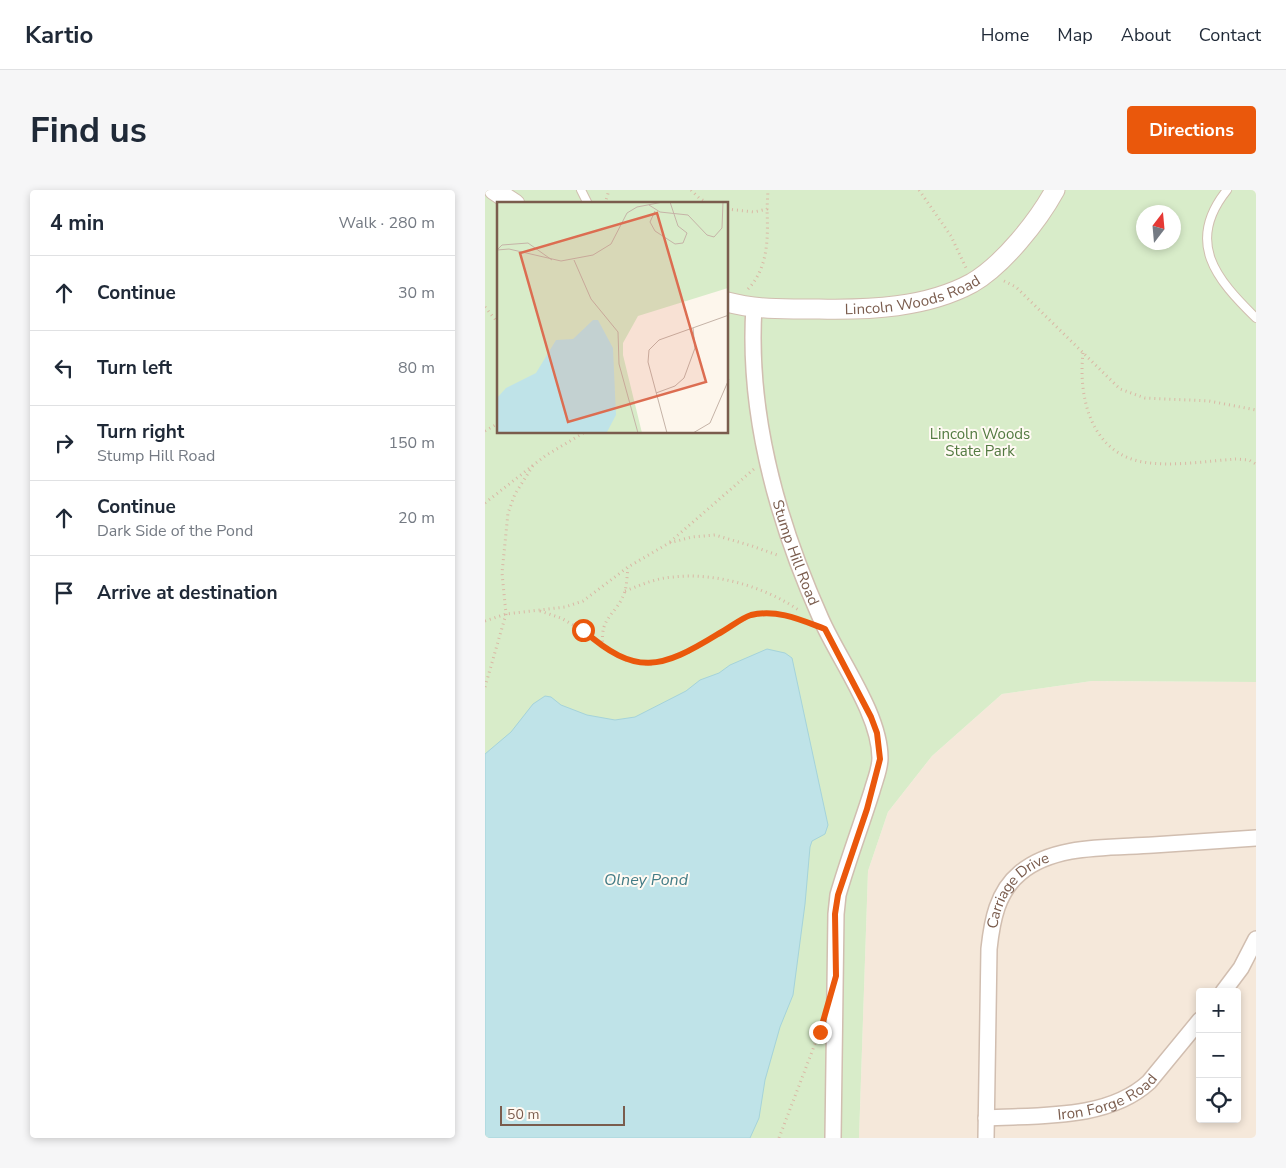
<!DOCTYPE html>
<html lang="en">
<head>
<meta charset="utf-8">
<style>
	:root { --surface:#fff; --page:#f6f6f7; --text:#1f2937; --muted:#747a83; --line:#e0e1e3; --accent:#ea580c }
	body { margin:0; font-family:"Nunito Sans",sans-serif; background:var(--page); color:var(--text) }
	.controls { position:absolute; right:15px; bottom:15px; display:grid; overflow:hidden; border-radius:5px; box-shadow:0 2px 8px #0003 }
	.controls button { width:45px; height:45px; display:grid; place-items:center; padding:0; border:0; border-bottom:1px solid var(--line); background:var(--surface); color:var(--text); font:25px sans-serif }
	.compass { position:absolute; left:651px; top:15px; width:45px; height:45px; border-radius:50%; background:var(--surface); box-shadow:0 2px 8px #0003; rotate:16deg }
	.scale { position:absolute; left:15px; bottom:12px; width:125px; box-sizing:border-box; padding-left:5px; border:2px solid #7a5c4d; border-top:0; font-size:14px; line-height:18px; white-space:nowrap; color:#7a5c4d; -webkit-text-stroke:4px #fffaf3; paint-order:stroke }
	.stop { position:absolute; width:15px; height:15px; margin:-11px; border:4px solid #ea580c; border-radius:50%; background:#fff }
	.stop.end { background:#ea580c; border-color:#fff; box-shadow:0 1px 5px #0008 }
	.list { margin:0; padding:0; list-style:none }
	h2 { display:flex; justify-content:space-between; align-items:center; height:65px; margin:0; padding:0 20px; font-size:21px }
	h2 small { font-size:16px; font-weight:400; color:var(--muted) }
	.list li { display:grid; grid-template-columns:32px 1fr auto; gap:15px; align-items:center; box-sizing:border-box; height:75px; padding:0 20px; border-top:1px solid var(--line) }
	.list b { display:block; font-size:19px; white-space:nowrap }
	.list p { margin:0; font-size:16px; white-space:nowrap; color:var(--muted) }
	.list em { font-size:16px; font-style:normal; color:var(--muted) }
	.icon { flex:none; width:28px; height:28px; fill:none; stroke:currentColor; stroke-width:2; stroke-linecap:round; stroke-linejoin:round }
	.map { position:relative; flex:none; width:771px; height:948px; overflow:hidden; border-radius:5px }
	header { display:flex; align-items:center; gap:30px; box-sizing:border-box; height:70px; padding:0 25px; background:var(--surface); border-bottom:1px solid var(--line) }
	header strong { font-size:24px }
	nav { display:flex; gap:28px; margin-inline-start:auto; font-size:18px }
	.intro { display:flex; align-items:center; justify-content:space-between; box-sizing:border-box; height:120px; padding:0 30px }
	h1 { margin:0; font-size:35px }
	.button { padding:12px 22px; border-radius:5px; background:var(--accent); color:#fff; font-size:18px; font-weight:700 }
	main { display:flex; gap:30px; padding:0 30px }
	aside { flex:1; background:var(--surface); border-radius:5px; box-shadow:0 2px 8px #0003 }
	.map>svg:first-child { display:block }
	.residential { fill:#f5e8da; fill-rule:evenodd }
	.green { fill:#d8ecc9; fill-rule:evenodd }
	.water { fill:#bfe3e8; stroke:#a5d3da }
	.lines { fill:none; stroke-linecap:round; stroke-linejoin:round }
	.service-casing { stroke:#d1beb0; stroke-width:10 }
	.minor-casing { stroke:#d1beb0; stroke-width:18 }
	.tertiary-casing { stroke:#d1beb0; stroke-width:21 }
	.path { stroke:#d9b8a5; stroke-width:3; stroke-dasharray:1 4; stroke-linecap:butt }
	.service { stroke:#fff; stroke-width:8 }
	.minor { stroke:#fff; stroke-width:15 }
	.tertiary { stroke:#fff; stroke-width:19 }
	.route { stroke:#ea580c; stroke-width:6 }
	.labels { text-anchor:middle; stroke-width:4; stroke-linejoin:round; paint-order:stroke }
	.street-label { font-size:15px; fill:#7a5c4d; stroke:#fffaf3 }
	.park-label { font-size:15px; fill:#537a41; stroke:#fffaf3 }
	.water-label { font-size:16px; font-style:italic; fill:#437c86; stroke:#fffaf3 }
	.inset-road { fill:none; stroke:#c5b3a7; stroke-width:1 }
	.view { fill:#dc6d51; fill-opacity:0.15; stroke:#dc6d51; stroke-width:2.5 }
	.inset-edge { fill:none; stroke:#7a5c4d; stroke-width:2.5 }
</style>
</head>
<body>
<header>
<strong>Kartio</strong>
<nav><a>Home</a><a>Map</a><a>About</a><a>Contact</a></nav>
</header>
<div class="intro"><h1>Find us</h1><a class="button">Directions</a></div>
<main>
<aside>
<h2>4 min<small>Walk · 280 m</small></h2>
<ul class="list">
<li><svg class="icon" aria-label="ahead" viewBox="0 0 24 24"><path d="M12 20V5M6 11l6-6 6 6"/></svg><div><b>Continue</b></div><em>30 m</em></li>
<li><svg class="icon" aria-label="left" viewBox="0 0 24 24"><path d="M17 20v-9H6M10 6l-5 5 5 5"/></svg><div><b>Turn left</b></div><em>80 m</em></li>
<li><svg class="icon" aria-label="right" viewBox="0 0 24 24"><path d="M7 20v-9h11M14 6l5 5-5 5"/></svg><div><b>Turn right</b><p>Stump Hill Road</p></div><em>150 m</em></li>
<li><svg class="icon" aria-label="ahead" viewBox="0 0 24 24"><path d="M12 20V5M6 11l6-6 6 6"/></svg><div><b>Continue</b><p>Dark Side of the Pond</p></div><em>20 m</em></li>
<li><svg class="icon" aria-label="arrive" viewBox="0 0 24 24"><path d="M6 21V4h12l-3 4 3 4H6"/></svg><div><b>Arrive at destination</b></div></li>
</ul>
</aside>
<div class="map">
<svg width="771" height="948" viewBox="0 0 771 948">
	<rect width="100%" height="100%" fill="#fdf6ec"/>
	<path class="residential" d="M607,491L771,492V948H374L383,681L403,622L447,566L517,504ZM715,802H752V929H715Z"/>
	<path class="green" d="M0,0H771V492L607,491L517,504L447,566L403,622L383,681L374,948H0ZM14,14H242V242H14ZM658,22H688V52H658Z"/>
	<path class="water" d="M282,459L300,463L307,468L343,635L340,644L327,651L325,657L320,714L308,805L295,837L280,890L274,928L265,948H0V564L26,542L48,514L60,506L66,507L76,515L102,525L130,530L150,527L201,501L215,490L234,483L245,475Z"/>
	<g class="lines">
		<defs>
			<path id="service" d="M96,0L103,14
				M742,0C700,52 731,89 771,128"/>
			<g id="minor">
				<path id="s1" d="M269,117C262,224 293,333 336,429C354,470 395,524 395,568C395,579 390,590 387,601C376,636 363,670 353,705L351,724L348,948"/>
				<path d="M738,802L756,778L771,749"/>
				<path id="s2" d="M501,928C553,925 623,930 664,892L715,830"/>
				<path id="s3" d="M501,948L504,759C507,731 512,702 535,683C569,654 626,658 668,655C702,653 737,650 771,648"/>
			</g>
			<g id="tertiary">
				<path d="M9,0L30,14"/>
				<path id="s4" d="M242,112C272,120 304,119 334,119C384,120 441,118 487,93C518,75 553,31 570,0"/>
			</g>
		</defs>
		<use href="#service" class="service-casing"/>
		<use href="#minor" class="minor-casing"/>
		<use href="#tertiary" class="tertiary-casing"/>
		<path class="path" d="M206,0L214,8L224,14
			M434,0L466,46L481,78
			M120,14L124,0
			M242,19L269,22L282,19L283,0
			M519,91L531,97L635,199L660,208L724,211L771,220
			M263,99C284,77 283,46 282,19
			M0,117L14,134
			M598,163C593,207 606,263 658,272C686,277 723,271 751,269L764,270L771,274
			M0,241L14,233
			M0,313L60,266L100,242
			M185,352L269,279
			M140,401C156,395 171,388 188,387C230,382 281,397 315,421
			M55,421L76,428L97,440L118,458L142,471L165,475L201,464L265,426L296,423L321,432
			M0,431L21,424L80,417L98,411L143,377L184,353L207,347L230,345L267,356L295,366
			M118,457C114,425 132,426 140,401C142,394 142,385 143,378
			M0,497L21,424L17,383L23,323L30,304L49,274
			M294,948L333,846"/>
		<use href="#service" class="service"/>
		<use href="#minor" class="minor"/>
		<use href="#tertiary" class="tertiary"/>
	</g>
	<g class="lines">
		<path class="route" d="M98,440C151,487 176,479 233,444C243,439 256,428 266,425C293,419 316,430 340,439L386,527L392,543L395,569L382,619L353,705L350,724L351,786L335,842"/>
	</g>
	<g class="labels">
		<g class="street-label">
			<text dy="5" stroke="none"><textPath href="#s4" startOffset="188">Lincoln Woods Road</textPath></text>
			<text dy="5" stroke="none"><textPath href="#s1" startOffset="251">Stump Hill Road</textPath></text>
			<text dy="5" stroke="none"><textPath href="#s3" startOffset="258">Carriage Drive</textPath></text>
			<text dy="5" stroke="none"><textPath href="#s2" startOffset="125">Iron Forge Road</textPath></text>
		</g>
		<g class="park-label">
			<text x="495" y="249">Lincoln Woods<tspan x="495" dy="17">State Park</tspan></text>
		</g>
		<g class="water-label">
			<text x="161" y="695">Olney Pond</text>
		</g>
	</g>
	<g transform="translate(12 12)">
		<rect width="231" height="231" fill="#fdf6ec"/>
		<path d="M0,0H231V86L141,114L126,141V153L145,231H0Z" fill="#d8ecc9"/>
		<path d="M96,118H101L116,146L119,213L110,230L0,231V196L9,186L39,171L59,138L76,137Z" fill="#bfe3e8"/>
		<path class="inset-road" d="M152,3L163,10L191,13L210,33L217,35L225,26L226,0M158,9L153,20L158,29L178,42L186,41L190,31L181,24L173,0M0,48L12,47L64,59L96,53L114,42L130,11L140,5L166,0M0,48L5,43L31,41L55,58M77,58L94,97L121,130L122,162L141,231M159,191L178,184L187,176L198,146L196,126M170,231L151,160L152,148L162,138L232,113M196,231L213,221L232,177"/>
		<path class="view" d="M160,11L209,180L71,220L23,51Z"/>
		<rect width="231" height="231" class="inset-edge"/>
	</g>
</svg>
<div class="controls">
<button>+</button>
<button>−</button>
<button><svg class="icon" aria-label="locate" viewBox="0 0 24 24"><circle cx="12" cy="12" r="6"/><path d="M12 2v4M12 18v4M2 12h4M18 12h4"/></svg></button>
</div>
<svg class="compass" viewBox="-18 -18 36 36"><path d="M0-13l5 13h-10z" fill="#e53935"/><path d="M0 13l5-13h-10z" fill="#747a83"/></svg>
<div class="scale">50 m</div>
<div class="stop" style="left:98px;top:440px"></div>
<div class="stop end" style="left:335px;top:842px"></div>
</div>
</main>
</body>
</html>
